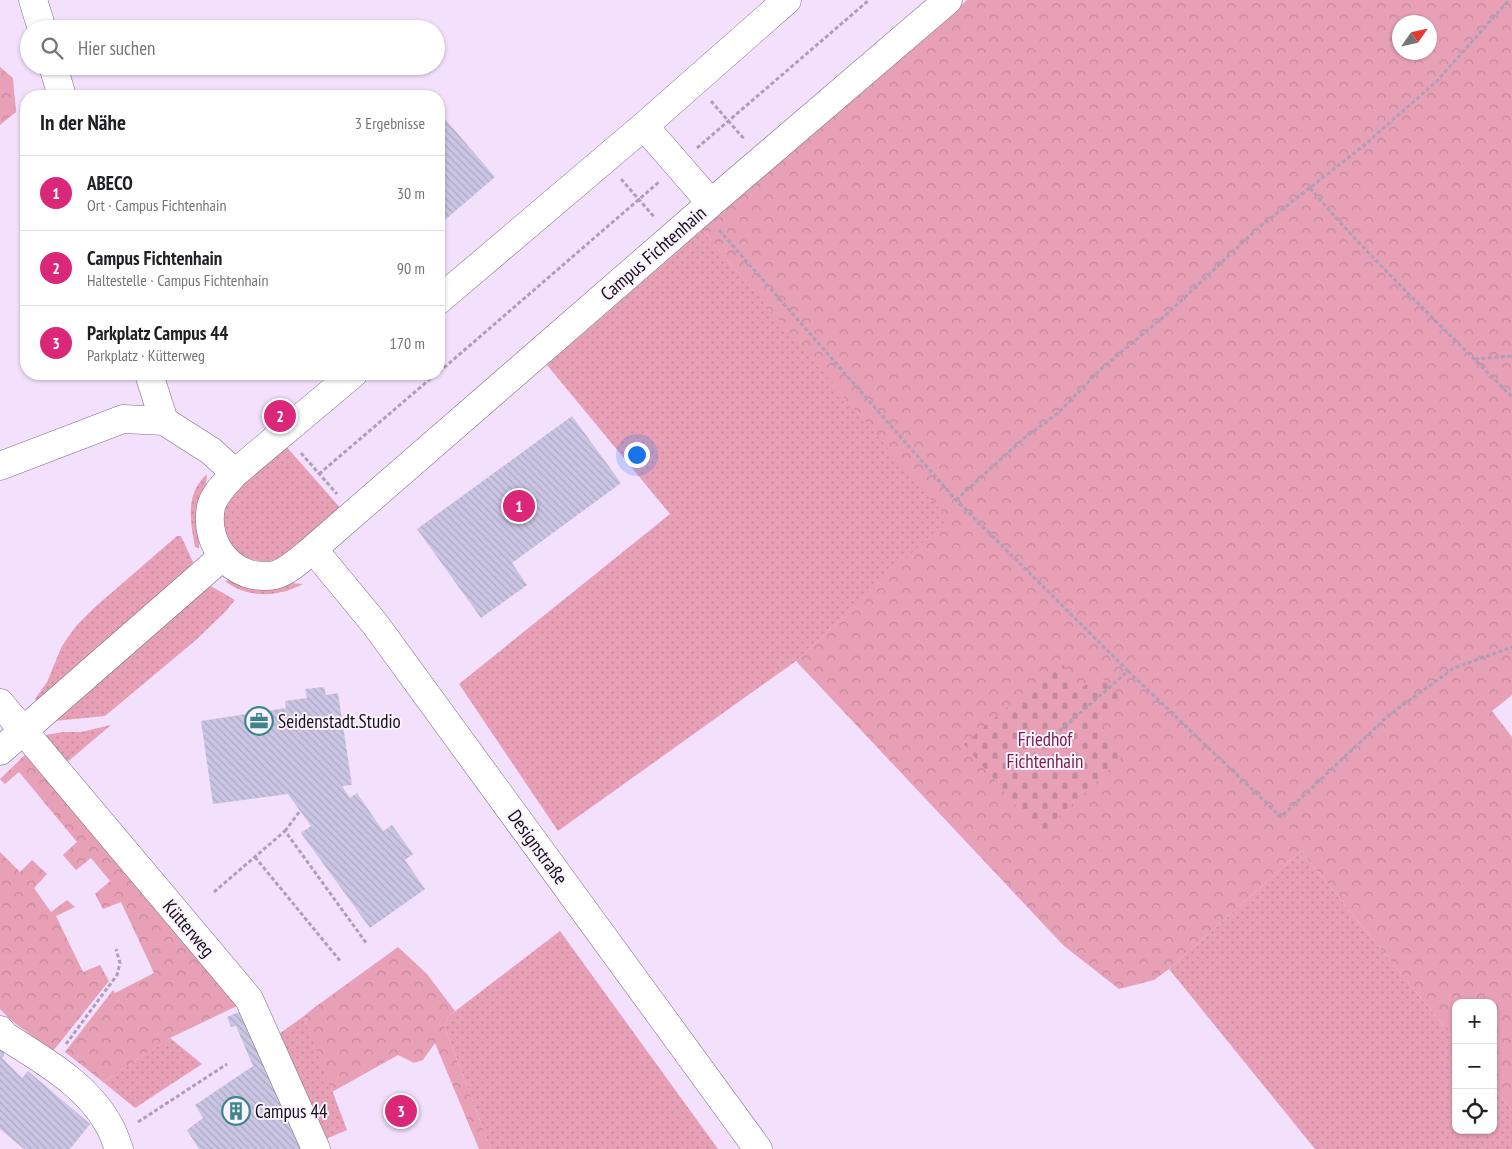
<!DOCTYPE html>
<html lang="de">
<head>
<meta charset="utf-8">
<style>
	:root { --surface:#fff; --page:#f2f2f2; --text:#202124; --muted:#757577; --line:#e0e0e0; --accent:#db2777 }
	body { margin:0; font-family:"PT Sans Narrow",sans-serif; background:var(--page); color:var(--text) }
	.controls { position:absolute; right:15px; bottom:15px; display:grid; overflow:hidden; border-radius:10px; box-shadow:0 1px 4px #0004 }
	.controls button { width:45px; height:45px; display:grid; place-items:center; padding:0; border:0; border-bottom:1px solid var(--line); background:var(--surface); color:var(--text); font:25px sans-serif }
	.compass { position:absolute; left:1392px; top:15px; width:45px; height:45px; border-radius:50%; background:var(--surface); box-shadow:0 1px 4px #0004; rotate:56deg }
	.you { position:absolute; left:636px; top:454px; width:18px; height:18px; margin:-12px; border:4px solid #fff; border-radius:50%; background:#1a73e8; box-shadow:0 0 0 8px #1a73e833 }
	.badge { display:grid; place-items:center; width:32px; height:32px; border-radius:50%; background:var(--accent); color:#fff; font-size:16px; font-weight:700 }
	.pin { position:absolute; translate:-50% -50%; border:2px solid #fff; box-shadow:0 1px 5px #0006 }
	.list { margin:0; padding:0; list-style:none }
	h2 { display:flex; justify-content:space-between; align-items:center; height:65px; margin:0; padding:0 20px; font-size:21px }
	h2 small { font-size:16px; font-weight:400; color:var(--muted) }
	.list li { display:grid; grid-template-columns:32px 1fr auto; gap:15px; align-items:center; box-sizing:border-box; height:75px; padding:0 20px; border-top:1px solid var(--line) }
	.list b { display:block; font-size:19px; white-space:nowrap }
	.list p { margin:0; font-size:16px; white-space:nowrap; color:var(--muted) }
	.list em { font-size:16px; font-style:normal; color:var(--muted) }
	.icon { flex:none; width:28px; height:28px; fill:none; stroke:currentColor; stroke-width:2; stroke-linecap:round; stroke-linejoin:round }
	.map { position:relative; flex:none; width:1512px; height:1149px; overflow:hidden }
	.search { position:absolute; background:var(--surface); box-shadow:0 1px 4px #0004; left:20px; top:20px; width:425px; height:55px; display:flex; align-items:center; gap:12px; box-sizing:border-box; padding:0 18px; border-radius:28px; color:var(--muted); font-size:19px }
	.panel { position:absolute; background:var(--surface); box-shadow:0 1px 4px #0004; left:20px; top:90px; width:425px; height:290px; border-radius:20px }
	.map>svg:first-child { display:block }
	.grass { fill:url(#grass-dots) }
	.forest { fill:url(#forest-crowns); fill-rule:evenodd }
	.cemetery { fill:url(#cemetery-stones) }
	.building { fill:url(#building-back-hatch) }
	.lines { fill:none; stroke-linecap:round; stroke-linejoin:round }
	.minor-casing { stroke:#7b6b83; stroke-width:29 }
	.path { stroke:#ae9fb6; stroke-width:3; stroke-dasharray:4 2.5; stroke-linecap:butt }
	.minor { stroke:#fff; stroke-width:28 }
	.labels { text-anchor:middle; stroke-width:4; stroke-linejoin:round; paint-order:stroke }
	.street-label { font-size:19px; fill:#160f19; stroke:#faf2fe }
	.poi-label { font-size:19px; fill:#160f19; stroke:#faf2fe; text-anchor:start }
	.park-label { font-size:19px; fill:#7c2047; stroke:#faf2fe }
</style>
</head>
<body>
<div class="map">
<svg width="1512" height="1149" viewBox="0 0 1512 1149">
	<defs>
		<pattern id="grass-dots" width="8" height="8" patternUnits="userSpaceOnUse" patternTransform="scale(1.25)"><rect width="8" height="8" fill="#e7a0b6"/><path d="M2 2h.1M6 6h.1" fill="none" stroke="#c5899c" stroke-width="1.8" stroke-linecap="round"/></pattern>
		<pattern id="forest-crowns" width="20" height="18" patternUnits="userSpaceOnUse" patternTransform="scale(1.25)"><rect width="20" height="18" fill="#e7a0b6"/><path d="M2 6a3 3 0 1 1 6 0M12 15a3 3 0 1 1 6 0" fill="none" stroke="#c5899c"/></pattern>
		<pattern id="cemetery-stones" width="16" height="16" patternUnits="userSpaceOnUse" patternTransform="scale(1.25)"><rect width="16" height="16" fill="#e7a0b6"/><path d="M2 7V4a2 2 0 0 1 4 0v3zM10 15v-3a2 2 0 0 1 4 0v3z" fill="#c5899c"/></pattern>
		<pattern id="building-back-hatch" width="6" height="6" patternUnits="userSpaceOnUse" patternTransform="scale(1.25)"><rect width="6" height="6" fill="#cac5e3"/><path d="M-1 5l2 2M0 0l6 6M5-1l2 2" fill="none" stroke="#ada8c2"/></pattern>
	</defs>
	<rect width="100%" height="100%" fill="#f3e0fd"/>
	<path class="grass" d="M702,230L949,519L796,661L558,831L459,684L670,514L547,365Z
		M284,444L343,511L319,532L277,560L262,562L249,559L240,554L232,546L225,536L222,523L223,508L229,495Z
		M207,474L206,484L202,495L199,548L195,547C190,520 185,494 207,474Z
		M177,536H181L193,562L182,578L38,703L35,699L47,682L62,646L76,626L95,607Z
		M233,579L303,584C279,597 247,599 225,581Z
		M209,585L235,600L226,611L196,640L105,716L54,721Z
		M111,725L65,764L34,737L63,732H81Z
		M1301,851L1456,1041V1130H1493V1087L1512,1110V1149H1315L1169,969Z
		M560,931L718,1149H491L444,1026L449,1016Z
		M304,1016L347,1130L321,1141L279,1034Z
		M170,1038L202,1064L135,1108L103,1082Z"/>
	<path class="forest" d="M967,0H1512V695L1492,711L1512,737V1110L1493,1087V1003H1456V1041L1301,851L1169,969L1154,980L1119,989L1064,946L796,661L948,519L702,230ZM1400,22H1430V52H1400ZM1060,662L1079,688L1121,699L1099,720Z
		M0,67L13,78L16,112L0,125Z
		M29,751L241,1004L170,1038L103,1082L65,1052L113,990L115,993L154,973L121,902L103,909L95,894L110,881L91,858L76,870L63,855L77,842L19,772L5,784L0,779Z
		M0,852L20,872L32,860L47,874L34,888L51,912L67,900L75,907L56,916L83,972L100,965L109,981L53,1051L12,1021L0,1009Z
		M398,947L427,974L455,1011L449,1016L444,1026L491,1149H479L435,1043L423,1060L414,1063L398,1055L332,1092L304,1016L311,1010Z"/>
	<path class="cemetery" d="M1061,662L1079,688L1102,678L1122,699L1099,720L1123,756L1040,834L964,744Z"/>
	<path class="building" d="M439,112L495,177L439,225Z
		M572,416L621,483L512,563L527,585L481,618L417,529Z
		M324,687L326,695L338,693L352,785L342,786L350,798L357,793L383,831L392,825L413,854L405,860L425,889L370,928L301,833L311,826L288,794L213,804L201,721L286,708L285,701L307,698L305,689Z
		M244,1010L303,1149H199L187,1130L203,1118L195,1105L253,1066L236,1026L231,1027L227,1017Z
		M0,1047L4,1050V1056L2,1058L22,1078L28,1071L90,1124L70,1149H24L0,1129Z"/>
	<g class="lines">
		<defs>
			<path id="minor" d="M33,0L42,29
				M53,66L62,96
				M644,126L711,203
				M439,300L644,126L787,0
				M149,374L164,421L211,451L235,473
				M353,374L235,473C226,483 214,494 211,507C203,546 235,583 275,575C289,571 302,558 313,549L711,203L948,0
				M0,466L123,419L164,421
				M313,549L375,624L758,1149
				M0,703L249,999L316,1149
				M0,751L222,557
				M0,1030L5,1036C44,1061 88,1085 110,1127C114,1134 116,1142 119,1149"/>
		</defs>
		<use href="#minor" class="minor-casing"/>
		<path class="path" d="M711,101L745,140
			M697,148L869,0
			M621,179L655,218
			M1310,188C1373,262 1444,328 1512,397
			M719,230L956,500L1128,671L1047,742
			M1475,359L1512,356
			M439,372L659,182
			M301,453L337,494
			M319,474L436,374
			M956,500L1022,440L1058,413L1101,369L1168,313L1257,229L1362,147L1436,82L1509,0
			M1128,671L1281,817L1389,715L1454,668L1512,647
			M285,831L300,811
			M255,857L341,962
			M214,892L285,831L367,944
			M66,1044L117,975L120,963L116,949
			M138,1122L227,1064"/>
		<use href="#minor" class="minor"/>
	</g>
	<defs>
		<symbol id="office-ring" viewBox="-11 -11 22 22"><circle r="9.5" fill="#faf2fe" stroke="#3d858c" stroke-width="1.5"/><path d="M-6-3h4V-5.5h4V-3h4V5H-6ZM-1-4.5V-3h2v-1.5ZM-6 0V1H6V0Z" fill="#3d858c"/></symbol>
		<symbol id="building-ring" viewBox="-11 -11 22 22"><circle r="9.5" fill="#faf2fe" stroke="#3d858c" stroke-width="1.5"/><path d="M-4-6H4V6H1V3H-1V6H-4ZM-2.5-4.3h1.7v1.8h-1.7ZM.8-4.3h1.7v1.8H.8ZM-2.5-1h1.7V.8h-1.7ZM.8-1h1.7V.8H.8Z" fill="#3d858c"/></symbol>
	</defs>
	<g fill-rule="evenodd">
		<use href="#office-ring" x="243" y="705" width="32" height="32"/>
		<use href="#building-ring" x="220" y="1095" width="32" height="32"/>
	</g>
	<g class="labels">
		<g class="street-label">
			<text transform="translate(653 253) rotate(-41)" y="7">Campus Fichtenhain</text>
			<text transform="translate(538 847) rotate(54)" y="7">Designstraße</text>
			<text transform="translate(189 928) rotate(50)" y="7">Kütterweg</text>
		</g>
		<g class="poi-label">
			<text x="278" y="728">Seidenstadt.Studio</text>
			<text x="255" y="1118">Campus 44</text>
		</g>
		<g class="park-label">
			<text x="1045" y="746">Friedhof<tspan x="1045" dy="22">Fichtenhain</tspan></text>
		</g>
	</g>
</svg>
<div class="controls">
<button>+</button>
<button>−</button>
<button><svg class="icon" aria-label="locate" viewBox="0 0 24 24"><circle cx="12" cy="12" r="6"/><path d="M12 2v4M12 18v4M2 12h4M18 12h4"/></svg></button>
</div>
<svg class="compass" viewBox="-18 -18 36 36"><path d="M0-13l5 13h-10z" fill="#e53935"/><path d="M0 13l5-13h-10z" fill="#757577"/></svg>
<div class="you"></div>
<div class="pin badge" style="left:519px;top:506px">1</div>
<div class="pin badge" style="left:280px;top:416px">2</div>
<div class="pin badge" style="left:401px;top:1111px">3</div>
<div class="search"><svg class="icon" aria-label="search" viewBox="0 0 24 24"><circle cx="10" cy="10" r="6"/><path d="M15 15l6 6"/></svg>Hier suchen</div>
<section class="panel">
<h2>In der Nähe<small>3 Ergebnisse</small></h2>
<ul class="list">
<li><span class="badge">1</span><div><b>ABECO</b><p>Ort · Campus Fichtenhain</p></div><em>30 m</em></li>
<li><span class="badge">2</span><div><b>Campus Fichtenhain</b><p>Haltestelle · Campus Fichtenhain</p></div><em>90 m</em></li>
<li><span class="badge">3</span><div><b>Parkplatz Campus 44</b><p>Parkplatz · Kütterweg</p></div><em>170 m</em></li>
</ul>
</section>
</div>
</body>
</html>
